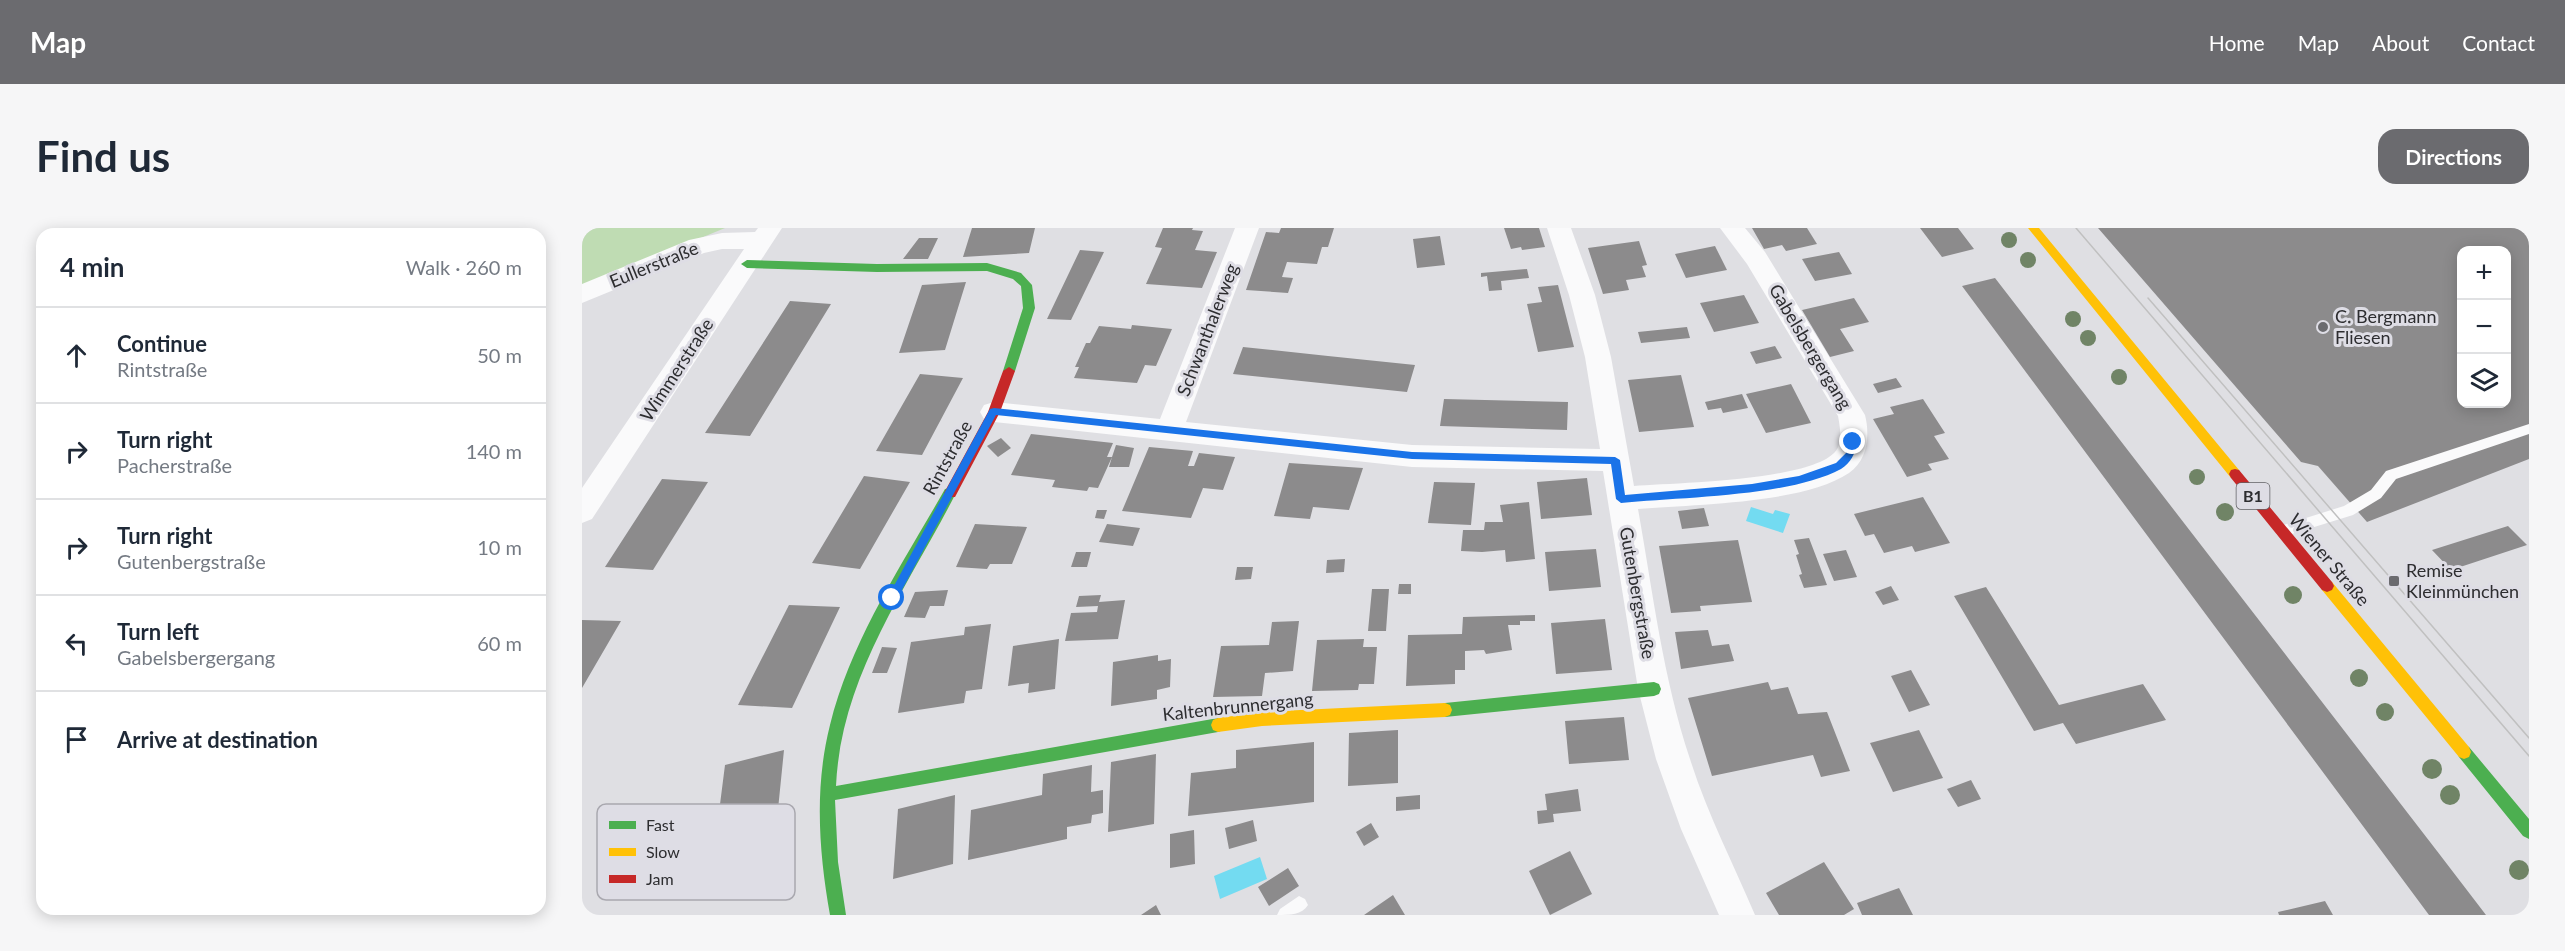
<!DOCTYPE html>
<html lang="en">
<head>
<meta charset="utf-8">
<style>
	:root { --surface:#fff; --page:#f6f6f7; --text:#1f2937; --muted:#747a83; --line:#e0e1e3; --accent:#6b6b6f }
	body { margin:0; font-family:Lato,sans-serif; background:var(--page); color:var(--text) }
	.controls { position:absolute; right:18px; top:18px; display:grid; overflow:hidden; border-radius:12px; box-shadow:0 3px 15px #0003 }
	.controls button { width:54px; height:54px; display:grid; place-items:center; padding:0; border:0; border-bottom:2px solid var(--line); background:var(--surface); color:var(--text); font:30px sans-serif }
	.stop { position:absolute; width:18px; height:18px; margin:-14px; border:4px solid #1a73e8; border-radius:50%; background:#fff }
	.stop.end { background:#1a73e8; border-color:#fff; box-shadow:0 2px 6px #0008 }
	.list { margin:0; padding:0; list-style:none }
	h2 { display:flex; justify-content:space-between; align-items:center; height:78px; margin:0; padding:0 24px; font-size:26px }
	h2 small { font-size:20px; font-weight:400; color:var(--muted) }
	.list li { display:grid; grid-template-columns:39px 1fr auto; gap:18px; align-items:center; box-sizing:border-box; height:96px; padding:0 24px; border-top:2px solid var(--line) }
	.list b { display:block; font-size:22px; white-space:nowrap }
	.list p { margin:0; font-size:20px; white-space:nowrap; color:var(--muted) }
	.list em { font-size:20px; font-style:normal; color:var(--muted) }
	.icon { flex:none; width:33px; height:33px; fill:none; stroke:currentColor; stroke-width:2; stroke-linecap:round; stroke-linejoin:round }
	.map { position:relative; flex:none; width:1947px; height:687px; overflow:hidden; border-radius:18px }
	header { display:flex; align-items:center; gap:36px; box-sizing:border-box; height:84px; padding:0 30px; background:var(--accent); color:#fff }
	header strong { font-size:28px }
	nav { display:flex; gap:33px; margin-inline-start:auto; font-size:21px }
	.intro { display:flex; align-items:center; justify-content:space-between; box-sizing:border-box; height:144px; padding:0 36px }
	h1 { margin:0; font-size:42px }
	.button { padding:15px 27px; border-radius:18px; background:var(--accent); color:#fff; font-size:21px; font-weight:700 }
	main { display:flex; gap:36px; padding:0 36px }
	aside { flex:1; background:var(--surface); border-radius:18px; box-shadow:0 3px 15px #0003 }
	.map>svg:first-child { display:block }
	.green { fill:#bfdcb3 }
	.water { fill:#73dbf1 }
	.building { fill:#8c8b8c; fill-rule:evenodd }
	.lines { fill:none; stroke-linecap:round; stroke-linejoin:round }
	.lane { fill:#fafafb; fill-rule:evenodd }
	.street { fill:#fafafb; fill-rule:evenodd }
	.fast { fill:#4caf50; fill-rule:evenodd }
	.slow { fill:#ffc107; fill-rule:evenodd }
	.jam { fill:#c62828; fill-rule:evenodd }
	.tram { stroke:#c0c0c0; stroke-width:1.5 }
	.tree { fill:#708466 }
	.route { fill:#1a73e8 }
	.poi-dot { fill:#6b6b6f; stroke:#dedde5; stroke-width:2 }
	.labels { text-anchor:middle; stroke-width:6; stroke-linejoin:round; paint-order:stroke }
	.shield { fill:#dedde5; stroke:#626266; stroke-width:1.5 }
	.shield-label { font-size:16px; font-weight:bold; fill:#2d2d30 }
	.street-label { font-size:18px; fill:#2d2d30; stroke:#dedde5 }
	.poi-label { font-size:18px; fill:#2d2d30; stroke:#dedde5; text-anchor:start }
	.key { fill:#dedde5; stroke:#a9a8af; stroke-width:1.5 }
	.key-label { font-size:16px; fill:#2d2d30 }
</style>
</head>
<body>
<header>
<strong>Map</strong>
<nav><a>Home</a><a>Map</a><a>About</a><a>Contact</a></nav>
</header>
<div class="intro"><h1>Find us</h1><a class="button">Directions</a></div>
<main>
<aside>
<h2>4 min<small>Walk · 260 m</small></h2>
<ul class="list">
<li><svg class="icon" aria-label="ahead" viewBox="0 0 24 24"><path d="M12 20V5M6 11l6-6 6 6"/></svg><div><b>Continue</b><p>Rintstraße</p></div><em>50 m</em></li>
<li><svg class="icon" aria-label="right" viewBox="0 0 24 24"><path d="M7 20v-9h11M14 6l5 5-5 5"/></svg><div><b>Turn right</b><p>Pacherstraße</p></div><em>140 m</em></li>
<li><svg class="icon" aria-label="right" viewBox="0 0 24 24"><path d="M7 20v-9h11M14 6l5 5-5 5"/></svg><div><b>Turn right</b><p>Gutenbergstraße</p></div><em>10 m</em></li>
<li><svg class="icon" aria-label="left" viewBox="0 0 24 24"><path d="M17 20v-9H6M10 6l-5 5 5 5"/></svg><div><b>Turn left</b><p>Gabelsbergergang</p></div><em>60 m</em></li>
<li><svg class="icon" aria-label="arrive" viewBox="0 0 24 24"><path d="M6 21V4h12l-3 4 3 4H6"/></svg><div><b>Arrive at destination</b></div></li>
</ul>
</aside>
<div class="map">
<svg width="1947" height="687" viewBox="0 0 1947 687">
	<rect width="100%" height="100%" fill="#dfdfe3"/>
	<path class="green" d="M0,0H143L0,59Z"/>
	<path class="water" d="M1169,279L1191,286L1193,282L1208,286L1201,305L1164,293Z
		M678,629L685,651L638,671L632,648Z"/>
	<path class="building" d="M390,0H453L447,25L381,29Z
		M581,0H611L610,2L621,3L613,22L635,24L620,60L564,56L580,20L573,19Z
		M699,0H752L746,19H740L735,36L705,34L700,49L711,50L706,65L664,62L684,4L697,5Z
		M922,0H957L963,19L940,22L939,19L929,21Z
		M1170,0H1225L1235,16L1204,23L1200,17L1182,21Z
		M1338,0H1376L1392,21L1360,29Z
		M1516,0H1947V231L1785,294L1736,238L1719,234ZM1880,22H1924V176H1880Z
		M858,8L863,37L835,40L831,11Z
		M337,10H356L346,31H321Z
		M1057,13L1065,37L1060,38L1064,49L1044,52L1047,62L1021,66L1006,20Z
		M1133,18L1145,42L1104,50L1093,26Z
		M498,22L522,24L489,92L465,91Z
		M1257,24L1270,46L1233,53L1220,31Z
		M945,41L947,50L919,53L920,62L907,63L905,48L899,49V45Z
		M1413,50L1855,623L1904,687H1847L1380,58Z
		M384,54L363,122L317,125L340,57Z
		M976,57L992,119L956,124L945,76L960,74L956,59Z
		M1162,67L1177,95L1132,104L1118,75Z
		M1272,70L1287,94L1258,101L1272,123L1248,129L1220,82Z
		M208,73L249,76L168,208L123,205Z
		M550,97L590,101L574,138L563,137L555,155L492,150L497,139H493L504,115H508L517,98L549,101Z
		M1105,99L1108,110L1059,115L1056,104Z
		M1193,118L1200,130L1174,136L1168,124Z
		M661,119L746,128L833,137L825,164L651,146Z
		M338,146L381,150L340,227L294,223Z
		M1099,147L1112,199L1057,204L1046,152Z
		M1314,150L1320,159L1296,165L1291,156Z
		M1209,156L1229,195L1184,205L1164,166Z
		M1160,166L1166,180L1141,185L1139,180L1126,182L1123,174Z
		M862,171L986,174L985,202L858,198Z
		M1341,171L1363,205L1352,208L1367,231L1346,236L1350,242L1325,249L1291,191L1312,186L1308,179Z
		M449,206L531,215L525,229H530L534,217L552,220L547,239H527L530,229L516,260L507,259L505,263L470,259L473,252L429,247Z
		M419,210L429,220L416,229L405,218Z
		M567,219L611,223L606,238H612L617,225L653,229L641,262L621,260L609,290L540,283Z
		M707,235L781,240L767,282L731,279L728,291L692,288Z
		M282,248L328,254L278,341L230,335Z
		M1005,250L1010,287L959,291L955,254Z
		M80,251L126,254L71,342L23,339Z
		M852,254L893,255L889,297L846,295Z
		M1341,269L1368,315L1333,324L1330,318L1302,325L1292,306L1283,308L1272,286Z
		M947,274L953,331L924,334L923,322L900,324L879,323L881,302H902L903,294H921L918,277Z
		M1122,280L1127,298L1100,301L1096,283Z
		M515,282H525L522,291L513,290Z
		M393,296L445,299L430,336H408L405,341L374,339Z
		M525,296L558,300L551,318L517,314Z
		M1926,298L1945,317L1869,342L1850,322Z
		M1227,310L1245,357L1222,360L1217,347L1220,346L1214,327L1217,326L1212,312Z
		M1156,312L1170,374L1118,378L1119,383L1089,385L1077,318Z
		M1014,321L1019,359L967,363L963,324Z
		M1264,322L1275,349L1252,353L1241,326Z
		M494,324H509L505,339H489Z
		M763,331L762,344L744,345L745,332Z
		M655,339H671L669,351L653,352Z
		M817,356H829V366H816Z
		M1309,358L1317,372L1301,377L1293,364Z
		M1404,359L1477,477L1561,456L1584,492L1494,516L1481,495L1452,503L1372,368Z
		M790,361H807L804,403H786Z
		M366,362L362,378H348L343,390L322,389L333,364Z
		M519,367L517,374L543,372L536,411L483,413L489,385L515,384L516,378L494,379L497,368Z
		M207,377L258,379L210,480L156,477Z
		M953,387V393H938V397H926L930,422L904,426L902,422L883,423V442H873V456L824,458L826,407L880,406L881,389Z
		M1023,391L1030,442L974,446L969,395Z
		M0,392L39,393L0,460Z
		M717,393L711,443L683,445L680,468L631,469L639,418L687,417L690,394Z
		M409,396L400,461L384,463L382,475L316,485L329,414L382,407L383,399Z
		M1126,402L1130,418L1147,416L1152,433L1099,441L1093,404Z
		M477,411L473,461L446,465L447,455L426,458L431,418Z
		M782,411L781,419H795L792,456H777L776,462L730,463L735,412Z
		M300,419L315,420L305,445H290Z
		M576,427V433L589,431L588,459L575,462V471L529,478L531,434Z
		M1329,442L1348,477L1327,484L1309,448Z
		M1186,454L1189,462L1206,459L1216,486L1245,484L1268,543L1239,549L1231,527L1130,548L1106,470Z
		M1042,489L1047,532L987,536L983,493Z
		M816,502V555L766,558L767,505Z
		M1337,502L1361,550L1311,564L1288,515Z
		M732,514V574L606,588L609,545L654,540V522Z
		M202,522L191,631L129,647L143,537Z
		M574,526L572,596L526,604L529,534Z
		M510,537L509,564L521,562V585L510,587L509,595L485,599V611L386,632L389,582L460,567L461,546Z
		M1389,552L1399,571L1376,579L1365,561Z
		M996,561L999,583L971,586L972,594L956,596L955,583L965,582L963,566Z
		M373,567L371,636L311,651L316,581Z
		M838,567V581L814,583V569Z
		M671,592L675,613L647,621L643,600Z
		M789,595L797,609L782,618L774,604Z
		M612,602L613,636L588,640V606Z
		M988,623L1010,666L968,687L947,643Z
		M1242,634L1272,681L1262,687H1197L1184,665Z
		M706,640L717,658L687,678L676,659Z
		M1317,660L1331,687H1280L1275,675Z
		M811,667L823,687H782Z
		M1743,673L1751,687H1697L1696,684Z
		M574,677L579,687H559Z"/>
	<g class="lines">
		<path class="lane" d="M1947,196V206L1814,251L1799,270L1771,287L1700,309L1695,307L1693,303L1695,299L1762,278L1789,262L1804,243Z
			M717,668L723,671L726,677C720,687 708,687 695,687L698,681Z"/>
		<path class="street" d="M176,0H200L10,291L0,295V260L162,21H140L122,25L0,75V56L107,12L140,5L173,4Z
			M653,0H677L604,194L830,217L1018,221L1003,129L987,67L965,0H989L1013,67L1029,129L1052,258C1093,255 1227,253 1253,224C1261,215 1258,199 1256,188L1165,36L1138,0H1163L1183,24L1283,187C1288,207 1286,232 1267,245C1221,276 1112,276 1056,281C1071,365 1081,450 1108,531C1125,585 1151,635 1173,687H1137L1099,601L1074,531L1056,461L1021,243L830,239L412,194L402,191L398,184L402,177L412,174L578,191Z"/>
		<path class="fast" d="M165,32L295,36L405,35L439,45L450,57L453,80L433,143L427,147L421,143L441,80L439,58L431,51L405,43L295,44L165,40L159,36Z
			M368,260L374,265C326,359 259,447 254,558L636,490L641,492L643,497L641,502L636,504L253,572L256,634L264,687H248C237,625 232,560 248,497C269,412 320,337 363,261Z
			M1072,454L1077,456L1079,461L1077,466L1072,468L863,489L858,487L856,482L858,477L863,475Z
			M1882,517L1887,519L1947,591V611L1941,608L1877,529L1875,524L1877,519Z"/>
		<path class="slow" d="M1446,0H1457L1657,242L1659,246L1657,250H1649Z
			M1745,352L1750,354L1887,519L1889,524L1887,529L1882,531L1877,529L1740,362L1738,358L1740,354Z
			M863,475L868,477L870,482L868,487L863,489L680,498L636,504L631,502L629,497L631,492L636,490L680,484Z"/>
		<path class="jam" d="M427,139L433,143L418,184L373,269H363L362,265L406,184L421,143Z
			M1653,241L1657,242L1750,354L1752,358L1750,362L1745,364L1740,362L1649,250L1647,246L1649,242Z"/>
		<path class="tram" d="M1494,0L1947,528
			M1566,70L1947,510"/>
	</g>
	<g class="tree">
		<circle cx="1427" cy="12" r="8"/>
		<circle cx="1446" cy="32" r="8"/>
		<circle cx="1491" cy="91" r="8"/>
		<circle cx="1506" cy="110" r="8"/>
		<circle cx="1537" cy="149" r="8"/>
		<circle cx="1615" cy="249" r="8"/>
		<circle cx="1643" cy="284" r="9"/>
		<circle cx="1711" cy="367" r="9"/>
		<circle cx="1777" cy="450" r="9"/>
		<circle cx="1803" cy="484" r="9"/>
		<circle cx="1850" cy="541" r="10"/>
		<circle cx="1868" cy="567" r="10"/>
		<circle cx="1937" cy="642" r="10"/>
	</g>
	<path class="route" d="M412,180L830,224L1033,229L1038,232L1043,267L1170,256L1217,248L1254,235L1264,225L1268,212H1275L1276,214C1273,225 1269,235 1259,241C1206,269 1100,269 1039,275L1034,271L1029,236L830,231L414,187L314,373H307V367L408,181Z"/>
	<g class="poi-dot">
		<circle cx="1741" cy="99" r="6"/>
		<rect x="1806" y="347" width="12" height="12" rx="3"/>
	</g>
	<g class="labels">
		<rect class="shield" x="1654.5" y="255" width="33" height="26" rx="4.5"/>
		<g class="shield-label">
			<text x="1671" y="274">B1</text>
		</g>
		<g class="street-label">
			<text transform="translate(72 37) rotate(-22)" y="6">Eullerstraße</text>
			<text transform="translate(626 102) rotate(-69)" y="6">Schwanthalerweg</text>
			<text transform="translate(1228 119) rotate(59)" y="6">Gabelsbergergang</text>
			<text transform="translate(95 142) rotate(-57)" y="6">Wimmerstraße</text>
			<text transform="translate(366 230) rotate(-61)" y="6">Rintstraße</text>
			<text transform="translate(1747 332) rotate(50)" y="6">Wiener Straße</text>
			<text transform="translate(1055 365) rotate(80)" y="6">Gutenbergstraße</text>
			<text transform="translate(656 479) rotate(-6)" y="6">Kaltenbrunnergang</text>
		</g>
		<g class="poi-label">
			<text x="1753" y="95">C. Bergmann<tspan x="1753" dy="21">Fliesen</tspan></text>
			<text x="1824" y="349">Remise<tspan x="1824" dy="21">Kleinmünchen</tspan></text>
		</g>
	</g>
	<rect x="15" y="576" width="198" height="96" rx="9" class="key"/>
	<rect x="27" y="593" width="27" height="8" fill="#4caf50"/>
	<rect x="27" y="620" width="27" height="8" fill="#ffc107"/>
	<rect x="27" y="647" width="27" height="8" fill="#c62828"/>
	<g class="key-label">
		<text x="64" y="603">Fast</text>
		<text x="64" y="630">Slow</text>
		<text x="64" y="657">Jam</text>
	</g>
</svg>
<div class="controls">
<button>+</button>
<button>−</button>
<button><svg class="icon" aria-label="layers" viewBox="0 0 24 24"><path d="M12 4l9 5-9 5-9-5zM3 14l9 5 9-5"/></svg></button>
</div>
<div class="stop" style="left:310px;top:370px"></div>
<div class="stop end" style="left:1271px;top:214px"></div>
</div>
</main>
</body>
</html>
